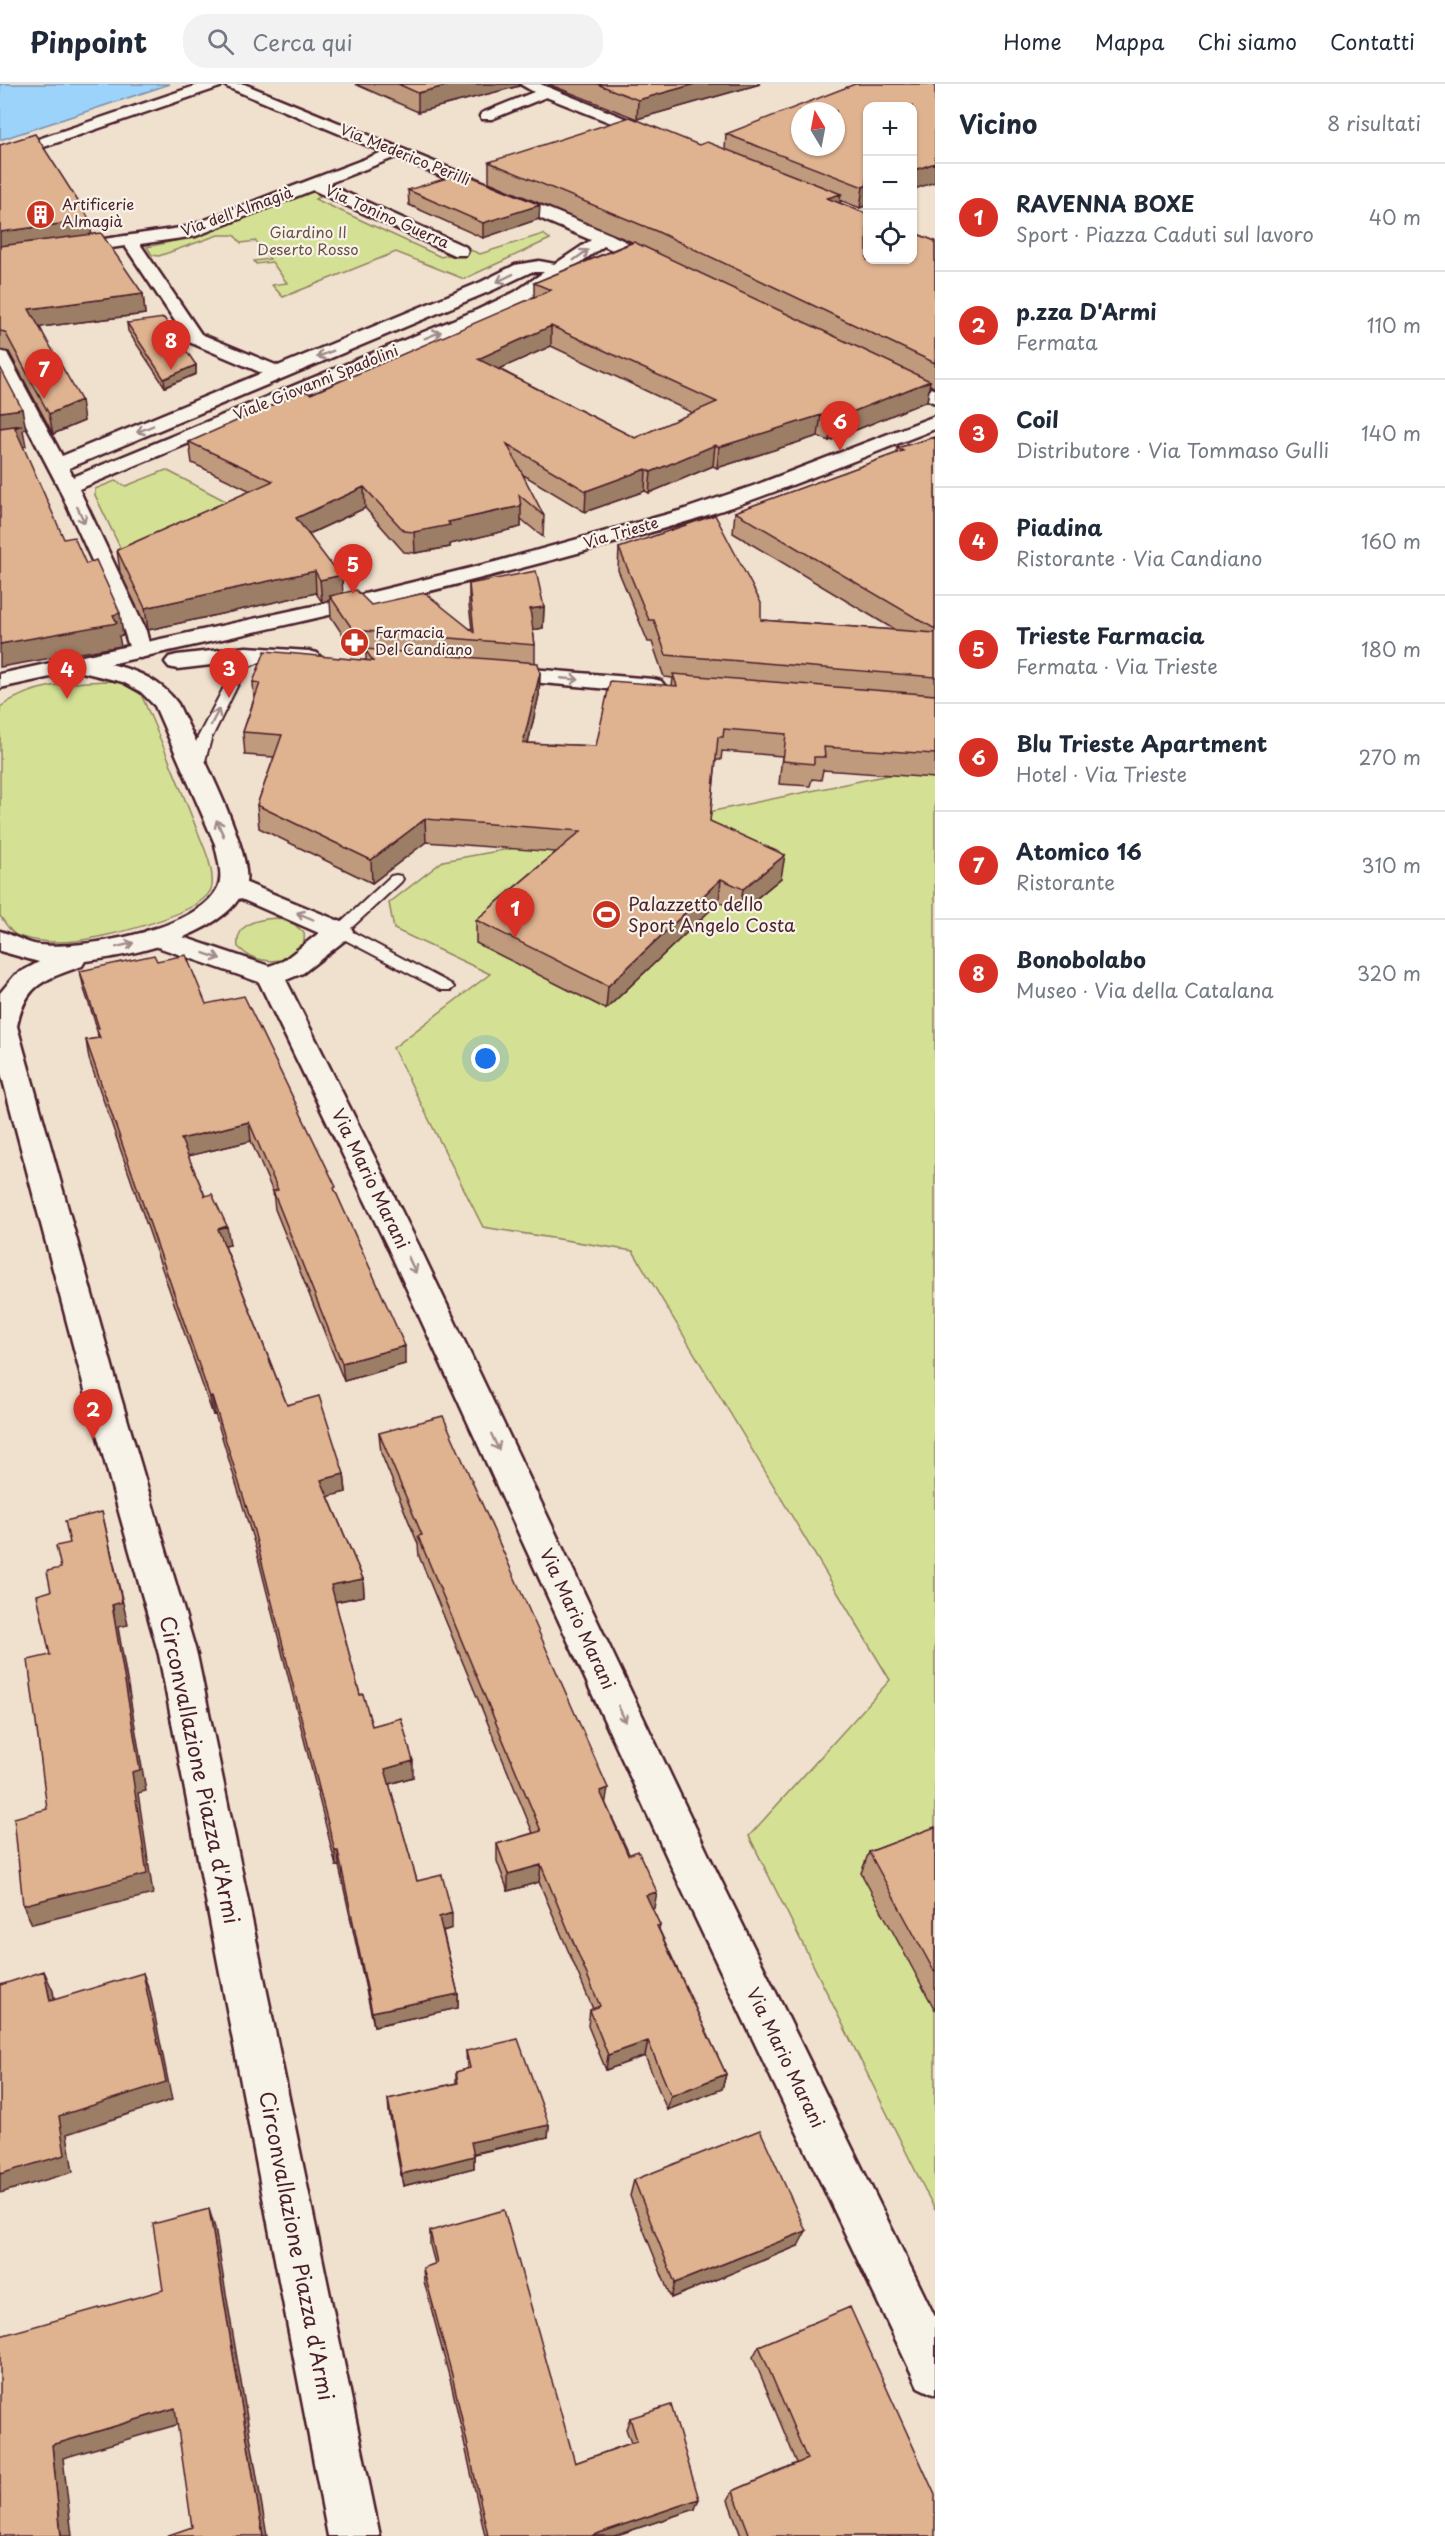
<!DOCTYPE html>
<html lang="it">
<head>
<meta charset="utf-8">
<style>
	:root { --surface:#fff; --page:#f2f2f3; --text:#1f2937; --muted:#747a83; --line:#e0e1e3; --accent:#d93025 }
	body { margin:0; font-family:"Playpen Sans",sans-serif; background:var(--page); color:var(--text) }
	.controls { position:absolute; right:18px; top:18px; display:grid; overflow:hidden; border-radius:12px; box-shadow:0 2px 4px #0004 }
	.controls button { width:54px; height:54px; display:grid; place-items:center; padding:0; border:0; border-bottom:2px solid var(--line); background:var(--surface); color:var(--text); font:30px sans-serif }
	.compass { position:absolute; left:791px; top:18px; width:54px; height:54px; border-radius:50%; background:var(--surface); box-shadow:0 2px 4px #0004; rotate:350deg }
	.you { position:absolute; left:486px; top:975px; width:21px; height:21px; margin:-15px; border:4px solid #fff; border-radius:50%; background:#1a73e8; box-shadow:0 0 0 9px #1a73e833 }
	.badge { display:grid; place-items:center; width:39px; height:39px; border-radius:50%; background:var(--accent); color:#fff; font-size:20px; font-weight:700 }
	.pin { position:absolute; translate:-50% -50px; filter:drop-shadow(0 2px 3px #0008) }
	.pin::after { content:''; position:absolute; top:32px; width:21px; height:18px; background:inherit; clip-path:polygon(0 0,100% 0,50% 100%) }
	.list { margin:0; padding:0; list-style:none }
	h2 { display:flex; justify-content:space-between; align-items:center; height:78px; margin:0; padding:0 24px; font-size:26px }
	h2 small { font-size:20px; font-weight:400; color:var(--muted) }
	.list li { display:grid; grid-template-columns:39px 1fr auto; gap:18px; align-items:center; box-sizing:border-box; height:108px; padding:0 24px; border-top:2px solid var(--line) }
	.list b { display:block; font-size:22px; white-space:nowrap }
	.list p { margin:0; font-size:20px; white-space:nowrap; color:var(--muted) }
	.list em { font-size:20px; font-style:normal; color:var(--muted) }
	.icon { flex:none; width:33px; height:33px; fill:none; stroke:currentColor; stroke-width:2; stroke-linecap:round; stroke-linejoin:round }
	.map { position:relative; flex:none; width:935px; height:2452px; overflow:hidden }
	header { display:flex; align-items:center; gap:36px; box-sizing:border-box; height:84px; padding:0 30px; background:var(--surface); border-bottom:2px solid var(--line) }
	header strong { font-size:28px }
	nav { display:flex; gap:33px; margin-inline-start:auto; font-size:21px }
	.search { width:420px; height:54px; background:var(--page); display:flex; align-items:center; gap:15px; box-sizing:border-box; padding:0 21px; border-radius:24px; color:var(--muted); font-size:22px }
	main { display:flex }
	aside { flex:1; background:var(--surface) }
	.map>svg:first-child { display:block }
	.green { fill:#d4e194; stroke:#8f8060; stroke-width:1.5 }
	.water { fill:#9cd3fb; stroke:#7b8ba8; stroke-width:1.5 }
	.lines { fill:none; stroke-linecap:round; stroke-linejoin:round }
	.lane-casing { stroke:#4a1f2b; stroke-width:4 }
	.street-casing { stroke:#4a1f2b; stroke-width:5 }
	.secondary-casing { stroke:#4a1f2b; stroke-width:5 }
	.lane { fill:#f7f3e8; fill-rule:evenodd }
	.street { fill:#f7f3e8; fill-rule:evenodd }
	.secondary { fill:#f7f3e8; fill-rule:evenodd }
	.wall { fill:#c09a7c; stroke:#4a1f2b; stroke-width:1.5; fill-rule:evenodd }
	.shaded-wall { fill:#9c7d65; stroke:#4a1f2b; stroke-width:1.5 }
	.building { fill:#dfb390; stroke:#4a1f2b; stroke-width:1.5; fill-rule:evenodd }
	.oneway { stroke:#a0898a }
	.labels { text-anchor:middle; stroke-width:4.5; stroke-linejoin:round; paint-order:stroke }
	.far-street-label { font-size:15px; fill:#4a1f2b; stroke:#f7f3e8 }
	.far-poi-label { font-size:15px; fill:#4a1f2b; stroke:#f7f3e8; text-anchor:start }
	.far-park-label { font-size:15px; fill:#6c5045; stroke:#f7f3e8 }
	.poi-label { font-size:18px; fill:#4a1f2b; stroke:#f7f3e8; text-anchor:start }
	.street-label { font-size:18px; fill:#4a1f2b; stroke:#f7f3e8 }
	.near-street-label { font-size:21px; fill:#4a1f2b; stroke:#f7f3e8 }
</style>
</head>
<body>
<header>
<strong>Pinpoint</strong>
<div class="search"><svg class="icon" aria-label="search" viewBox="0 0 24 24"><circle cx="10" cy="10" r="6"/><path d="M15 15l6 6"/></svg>Cerca qui</div>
<nav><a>Home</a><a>Mappa</a><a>Chi siamo</a><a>Contatti</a></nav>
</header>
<main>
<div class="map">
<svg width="935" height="2452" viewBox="0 0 935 2452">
	<rect width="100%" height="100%" fill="#f0e0ce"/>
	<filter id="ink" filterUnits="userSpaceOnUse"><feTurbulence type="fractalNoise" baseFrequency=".0167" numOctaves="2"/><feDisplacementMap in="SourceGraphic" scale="12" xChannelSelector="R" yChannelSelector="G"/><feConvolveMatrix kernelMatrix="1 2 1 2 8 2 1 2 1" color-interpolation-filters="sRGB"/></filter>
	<g filter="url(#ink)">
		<path class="green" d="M318,106L326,111L315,115L441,173L468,165L480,170L543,150L550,155L464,195L396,168L283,213L272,201L287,199L272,178L256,180L254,177L270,175L256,157L241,159L234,151H218L159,172L152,171L147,163L197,152L310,107Z
			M166,386L243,426L128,480L95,411V405L115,397L126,402Z
			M111,597L133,600L141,610C160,654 178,697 195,741C202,759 214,782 212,802C208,830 102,854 76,857C58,859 36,858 18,852C10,849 5,838 0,832V623C32,600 72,598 111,597Z
			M894,690L935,694V2126L749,1752L890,1596L633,1167L483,1143L393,964L490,890L394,845L389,819L443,777L684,733Z
			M277,834L294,840L304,849C308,877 270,882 250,872C245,870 242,866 238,863C235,839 258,835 277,834Z"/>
		<path class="water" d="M0,0H170L0,56Z"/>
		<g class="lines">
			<defs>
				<path id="lane" d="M267,566L273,570L271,573L246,584L211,655L202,688L200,691H190L188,688L197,655L235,582Z
					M396,791L401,792L403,795L401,798L349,846L451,900L454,903L451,906H441L334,850L332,847L391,792Z"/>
				<path id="street" d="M201,0H222L220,3L0,78V68Z
					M225,0H244L610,150L669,179L672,183L669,187H657L604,162L527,216L489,234L79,405L146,547L151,567L148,572L140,574L132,572L124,547L58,402L0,291V267L7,269L9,273L62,372L262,289L189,258L125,162L0,180V170L187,143L383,68L227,3ZM396,73L591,156L555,180L539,177L515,181L481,198L278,282L201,250L140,160L196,152L313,106L454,171H466L468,167L466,163L327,100ZM531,188H544L515,208L477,226L73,393L69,384L493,206Z
					M520,0H540L664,50L667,53L659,58L654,56L546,13L492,35H482L480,32L482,29L534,8Z
					M888,285L935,306V319L881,295L879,291L881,287Z
					M246,563L309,567L317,569L321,574L317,579L309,581L246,577L177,585L169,583L165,578L169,573L177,571Z
					M495,582L653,595L661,597L665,602L661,607L653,609L487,594L483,589L487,584Z
					M232,793L349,841L353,847L349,853L303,889L286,896L420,1164L712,1778L935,2233V2311L918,2303L682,1806L388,1164L259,898L146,859L142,853L146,847L156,844L269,882L283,877L319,849L223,807L219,801L223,795Z"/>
				<path id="secondary" d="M935,332V345C855,376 775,410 692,436C501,494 306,537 110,580C138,587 161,596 178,620C194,655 252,765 246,798C236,849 129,873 85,877L82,882C44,896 26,899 17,942L121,1314L197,1571L380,2452H328L159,1571L87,1314L0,985V909L15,891L39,878L0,867V847C13,851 25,859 39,861C81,866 202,846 219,801C223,789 217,772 215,760L155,622L141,608L123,598L78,587L0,604V590L336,517L495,478L679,427L753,402Z"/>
			</defs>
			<use href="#lane" class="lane-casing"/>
			<use href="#street" class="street-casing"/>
			<use href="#secondary" class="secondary-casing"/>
			<use href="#lane" class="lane"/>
			<use href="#street" class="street"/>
			<use href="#secondary" class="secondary"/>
		</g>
		<path class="wall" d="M355,0H520L519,2L418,28Z
			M548,0H760L637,35Z
			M867,22V121L860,124L840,116V119L935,157V304L930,301L927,317L829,357L818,352L717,384L713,382L649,409L645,407L585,428L522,390L544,432L543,453L521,435V443L450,460V463L415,469L404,468L365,424L309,450L343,509L371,521L472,545L469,521V500L544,523L543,544L533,546L535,561V579L540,589L539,611L528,659L596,662L672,602L673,594L664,593L652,558H648L618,486L619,464L761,536L895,546L733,449L735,428L897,369V364L935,353V694L823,686L821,696L812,695L810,702L779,700L782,672L722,667L721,676H716L710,737L781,794L740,828L719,818L606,925L476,859V836L556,768L426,758L372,799L259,744L257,721L274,673L245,671L243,648L254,615L253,598L366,576V569L354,568L331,533L330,516L322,518L316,509L148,546L120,488L117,466L251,407L192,379L189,358L311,310L534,214V199L632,158L489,98V78L699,61L725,65L726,50ZM551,262L693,329L635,354L499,285Z
			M0,61L92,151L143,210L145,230L40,243L84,337L53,350L9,268L0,266Z
			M408,106L539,135L483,154L409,121Z
			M127,239L196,281V290L165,303L128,247Z
			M157,877L206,920L336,1109L405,1280L344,1297L275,1125L273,1108L251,1057L188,1072L205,1112L230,1161L225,1162L287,1321L344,1390L346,1408L328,1412L363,1495L364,1512L335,1518L360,1611L372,1642L413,1693L389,1700L417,1797L452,1844L443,1847L458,1910V1924L374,1942L339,1782H336L256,1465L215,1330L213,1331L89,975L86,956L98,954L97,944L84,905L80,887Z
			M379,1349L606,1720L654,1824L652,1825L660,1841L659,1845L726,1990L722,2005L667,2026L645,1972L606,1986L588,1942L590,1926L593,1925L539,1798L508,1807L497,1777V1760L533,1749L419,1472L418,1460L381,1369Z
			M935,1743V1926L861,1789L869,1768Z
			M466,1967L549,2041L548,2053L474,2070V2084L403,2102L389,2028L388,2015L456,1999V1988L467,1985Z
			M634,2096L798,2162L671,2214L630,2112Z
			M430,2147L575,2379L631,2359L626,2345L630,2334L695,2425L614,2452H485L452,2303L424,2197L423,2184L435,2180L430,2161Z
			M759,2262L935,2452H741L728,2416L733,2407L797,2379L753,2273Z"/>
		<path class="shaded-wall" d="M453,0H520L519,2L418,28V9Z
			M695,0H760L637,35L638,16Z
			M935,79V98L912,106V87Z
			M867,101V121L860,124L863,103Z
			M841,110L838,131L827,114Z
			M540,121L539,135L483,154V139Z
			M90,136L92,154L0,168V148Z
			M143,210L145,230L33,244L29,225Z
			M551,242V262L477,295L478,275Z
			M196,281V290L165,303L164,295Z
			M930,297L927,317L829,357L832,336Z
			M81,316L84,337L53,350L49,330Z
			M22,325L26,345L23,346L26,362L19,365L0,349V328Z
			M821,331L818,352L717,384L719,363Z
			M715,361L713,382L649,409L651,388Z
			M646,385L645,407L585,428L586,407Z
			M364,403L365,424L298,455L296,434Z
			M521,422V443L450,460V463L415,469L414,448L448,438Z
			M315,487L316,509L148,546L145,524Z
			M342,491L343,513L330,512V516L322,518L320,496Z
			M544,523L543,544L529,547L530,525Z
			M120,529L123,551L119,552L121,562L0,583V560Z
			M540,589L539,611L523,681V659Z
			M425,735L426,758L372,799L371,776Z
			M785,771L781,794L740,828L743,805Z
			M721,795L719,818L606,925L608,902Z
			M249,1038L251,1057L184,1073L181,1055Z
			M227,1142L230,1161L220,1163L218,1145Z
			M405,1262V1280L344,1297L342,1279Z
			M212,1312L215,1330L213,1331L210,1313Z
			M344,1390L346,1408L323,1414L321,1396Z
			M102,1428L128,1541L118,1543L146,1707L138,1709L153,1810L32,1840L23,1821L132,1688Z
			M363,1495L364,1512L333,1518L331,1501Z
			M413,1677V1693L386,1701L385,1685Z
			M608,1704L605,1722L600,1707Z
			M335,1767H338L339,1782H336Z
			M541,1781L539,1798L508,1807V1790Z
			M657,1808L654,1824L643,1828L646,1811Z
			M452,1829V1844L440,1848L439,1833Z
			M44,1887L53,1907L58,1936L50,1917Z
			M143,1889L150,1908L172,2016L67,2050L73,2088L0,2109V2090L59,2032Z
			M458,1910V1924L374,1942L372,1928Z
			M648,1957L645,1972L606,1986L608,1971Z
			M726,1990L722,2005L667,2026L671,2012Z
			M549,2041L548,2053L471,2070V2058Z
			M474,2072V2084L403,2102L402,2090Z
			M209,2125L215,2144L267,2452H263Z
			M806,2147L798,2162L671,2214L675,2199Z
			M175,2324L183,2339L63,2374L72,2452H61L52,2361Z
			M699,2415L695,2425L614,2452H593V2451Z"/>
		<path class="building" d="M398,0H453L418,9Z
			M597,0H695L638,16Z
			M855,0H935V79L912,87V22H867V101L863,103L726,50ZM800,27H836V63H800Z
			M630,33L699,61L707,58L841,110L827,114L867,130V176H912V148L935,157V279L656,147L489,78Z
			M35,50L90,136L0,148V61Z
			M463,89L540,121L483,139L408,106Z
			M101,149L143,210L29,225L81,316L49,330L5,248L0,247V162Z
			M634,158L930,297L832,336L821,331L719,363L715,361L651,388L646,385L586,407L507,360L544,432L519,411L521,422L448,438L450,441L414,448L404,447L364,403L296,434L330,479L342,491L320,496L315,487L145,524L117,466L273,397L189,358L304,307L311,310L551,206L534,199ZM551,242L717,318L635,354L478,275Z
			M164,234L196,281L164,295L127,239Z
			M0,283L22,325L0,328Z
			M22,341L15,344L64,455L74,453L86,480L96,476L120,529L113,531L117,539L0,560V344Z
			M935,353V545L735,428L903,367L897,364Z
			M715,431L761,519V536L935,549V593L666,571L654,536H649L619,464Z
			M536,487L544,523L530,525L535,561L353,546L330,512L356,506L371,521L425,509L474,548L469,500Z
			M365,565L538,579L540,589L523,659L596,662L610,597L677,602L673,590L935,611V670L824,663L825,673H814V680L783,677L786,650L724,645L723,653H718L710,737L785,771L743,805L721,795L608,902L476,836L581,747L425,735L371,776L257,721L282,651L243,648L260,599L253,598L265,567L373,577Z
			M154,871L157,877L186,871L206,920L244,912L336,1103L334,1104L405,1262L342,1279L273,1107L278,1106L249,1038L181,1055L205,1112L212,1110L227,1142L218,1145L287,1321L319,1312L344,1390L321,1396L363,1495L331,1501L360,1611L363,1610L372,1642L401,1634L413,1677L385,1685L417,1797L442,1791L452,1829L439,1833L458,1910L372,1928L338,1767H335L254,1447L212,1312L210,1313L86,956L100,954L96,944H99L80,887Z
			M443,1332L608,1704L600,1707L628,1771L638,1767L657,1808L646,1811L660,1841L657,1842L726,1990L671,2012L648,1957L608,1971L590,1926L600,1922L541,1781L508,1790L497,1760L541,1747L418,1452L422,1451L379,1349Z
			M102,1428L122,1518L112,1521L140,1686L132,1688L147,1790L23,1821L14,1734L47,1725L28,1576L50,1571L37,1511L51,1507L47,1487L61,1484L56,1462L70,1459L65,1437Z
			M935,1743V1889L869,1768Z
			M44,1887L50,1917L143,1889L166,1998L59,2032L65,2071L0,2090V1901Z
			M518,1955L549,2041L471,2058L474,2072L402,2090L388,2015L458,1999L456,1988L470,1984L466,1967Z
			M760,2046L806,2147L675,2199L634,2096Z
			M209,2125L263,2452H166L192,2443L175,2324L52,2361L61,2452H0V2252L163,2206L153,2140Z
			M504,2126L575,2379L637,2357L630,2334L671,2321L699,2415L593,2451L594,2452H488L452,2291L423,2184L437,2179L430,2147Z
			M850,2223L935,2411V2452H750L733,2407L807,2375L759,2262Z"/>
		<defs><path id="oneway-shaft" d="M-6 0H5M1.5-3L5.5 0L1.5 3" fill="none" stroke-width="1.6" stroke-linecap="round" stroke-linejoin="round" transform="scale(1.5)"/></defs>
		<g class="oneway">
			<use href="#oneway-shaft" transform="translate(581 171) rotate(-36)"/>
			<use href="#oneway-shaft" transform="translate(505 194) rotate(154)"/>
			<use href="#oneway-shaft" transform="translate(433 251) rotate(-22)"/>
			<use href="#oneway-shaft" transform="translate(325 270) rotate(158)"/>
			<use href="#oneway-shaft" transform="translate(145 345) rotate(157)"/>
			<use href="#oneway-shaft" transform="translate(81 431) rotate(65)"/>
			<use href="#oneway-shaft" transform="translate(570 595) rotate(5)"/>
			<use href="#oneway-shaft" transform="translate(215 633) rotate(-63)"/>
			<use href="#oneway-shaft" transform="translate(220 744) rotate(-114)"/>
			<use href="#oneway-shaft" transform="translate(305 832) rotate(-157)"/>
			<use href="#oneway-shaft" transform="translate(125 861) rotate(-14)"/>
			<use href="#oneway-shaft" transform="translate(212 872) rotate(19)"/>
			<use href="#oneway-shaft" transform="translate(412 1181) rotate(65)"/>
			<use href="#oneway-shaft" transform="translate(495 1358) rotate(65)"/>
			<use href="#oneway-shaft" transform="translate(622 1630) rotate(65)"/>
		</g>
	</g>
	<defs>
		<symbol id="building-disc" viewBox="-11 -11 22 22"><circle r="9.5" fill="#c8321e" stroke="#f7f3e8"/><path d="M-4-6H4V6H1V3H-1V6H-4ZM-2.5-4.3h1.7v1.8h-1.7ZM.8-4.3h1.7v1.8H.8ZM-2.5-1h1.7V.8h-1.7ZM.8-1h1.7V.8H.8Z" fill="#fff"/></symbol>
		<symbol id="pharmacy-disc" viewBox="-11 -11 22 22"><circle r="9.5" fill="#c8321e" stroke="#f7f3e8"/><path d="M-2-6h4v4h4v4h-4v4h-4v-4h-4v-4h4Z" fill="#fff"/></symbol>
		<symbol id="stadium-disc" viewBox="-11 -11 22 22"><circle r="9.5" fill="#c8321e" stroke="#f7f3e8"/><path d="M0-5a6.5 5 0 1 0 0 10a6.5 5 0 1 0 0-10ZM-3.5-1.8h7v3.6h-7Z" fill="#fff"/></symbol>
	</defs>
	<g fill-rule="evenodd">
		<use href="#building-disc" x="24" y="114" width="33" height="33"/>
		<use href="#pharmacy-disc" x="338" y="542" width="33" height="33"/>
		<use href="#stadium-disc" x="590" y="814" width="33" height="33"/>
	</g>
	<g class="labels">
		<g class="far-street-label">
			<text transform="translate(405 71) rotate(22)" y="5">Via Mederico Perilli</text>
			<text transform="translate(237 128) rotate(-20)" y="5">Via dell'Almagià</text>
			<text transform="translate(387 133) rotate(24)" y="5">Via Tonino Guerra</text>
			<text transform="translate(316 299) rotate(-22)" y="5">Viale Giovanni Spadolini</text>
			<text transform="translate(621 449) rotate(-16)" y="5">Via Trieste</text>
		</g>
		<g class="far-poi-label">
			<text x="62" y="126">Artificerie<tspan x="62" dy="17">Almagià</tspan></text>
			<text x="375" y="554">Farmacia<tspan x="375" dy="17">Del Candiano</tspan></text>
		</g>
		<g class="far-park-label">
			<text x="308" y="154">Giardino Il<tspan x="308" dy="17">Deserto Rosso</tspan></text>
		</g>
		<g class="poi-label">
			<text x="628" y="827">Palazzetto dello<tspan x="628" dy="21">Sport Angelo Costa</tspan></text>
		</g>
		<g class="street-label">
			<text transform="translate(370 1095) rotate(64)" y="6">Via Mario Marani</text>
			<text transform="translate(577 1535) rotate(65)" y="6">Via Mario Marani</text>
			<text transform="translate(785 1974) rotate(64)" y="6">Via Mario Marani</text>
		</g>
		<g class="near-street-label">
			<text transform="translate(199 1686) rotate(78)" y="7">Circonvallazione Piazza d'Armi</text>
			<text transform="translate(296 2162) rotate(79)" y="7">Circonvallazione Piazza d'Armi</text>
		</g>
	</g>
</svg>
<div class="controls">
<button>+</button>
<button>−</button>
<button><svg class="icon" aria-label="locate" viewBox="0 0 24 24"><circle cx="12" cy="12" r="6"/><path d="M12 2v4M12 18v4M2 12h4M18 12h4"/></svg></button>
</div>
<svg class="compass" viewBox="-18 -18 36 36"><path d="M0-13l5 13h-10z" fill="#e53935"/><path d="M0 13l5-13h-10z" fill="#747a83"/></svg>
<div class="you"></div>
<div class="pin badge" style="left:515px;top:854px">1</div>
<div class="pin badge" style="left:93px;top:1355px">2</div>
<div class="pin badge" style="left:229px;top:614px">3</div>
<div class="pin badge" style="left:67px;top:615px">4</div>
<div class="pin badge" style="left:353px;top:510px">5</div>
<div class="pin badge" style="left:840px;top:367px">6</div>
<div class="pin badge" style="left:44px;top:315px">7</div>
<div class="pin badge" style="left:171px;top:286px">8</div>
</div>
<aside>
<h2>Vicino<small>8 risultati</small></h2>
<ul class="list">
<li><span class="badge">1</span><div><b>RAVENNA BOXE</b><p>Sport · Piazza Caduti sul lavoro</p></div><em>40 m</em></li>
<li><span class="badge">2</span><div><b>p.zza D'Armi</b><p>Fermata</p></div><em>110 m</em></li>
<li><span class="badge">3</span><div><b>Coil</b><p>Distributore · Via Tommaso Gulli</p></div><em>140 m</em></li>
<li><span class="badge">4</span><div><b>Piadina</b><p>Ristorante · Via Candiano</p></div><em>160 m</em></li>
<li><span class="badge">5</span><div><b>Trieste Farmacia</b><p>Fermata · Via Trieste</p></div><em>180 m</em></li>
<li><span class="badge">6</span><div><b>Blu Trieste Apartment</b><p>Hotel · Via Trieste</p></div><em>270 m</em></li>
<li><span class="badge">7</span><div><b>Atomico 16</b><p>Ristorante</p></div><em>310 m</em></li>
<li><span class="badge">8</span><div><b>Bonobolabo</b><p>Museo · Via della Catalana</p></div><em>320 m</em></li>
</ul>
</aside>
</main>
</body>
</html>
